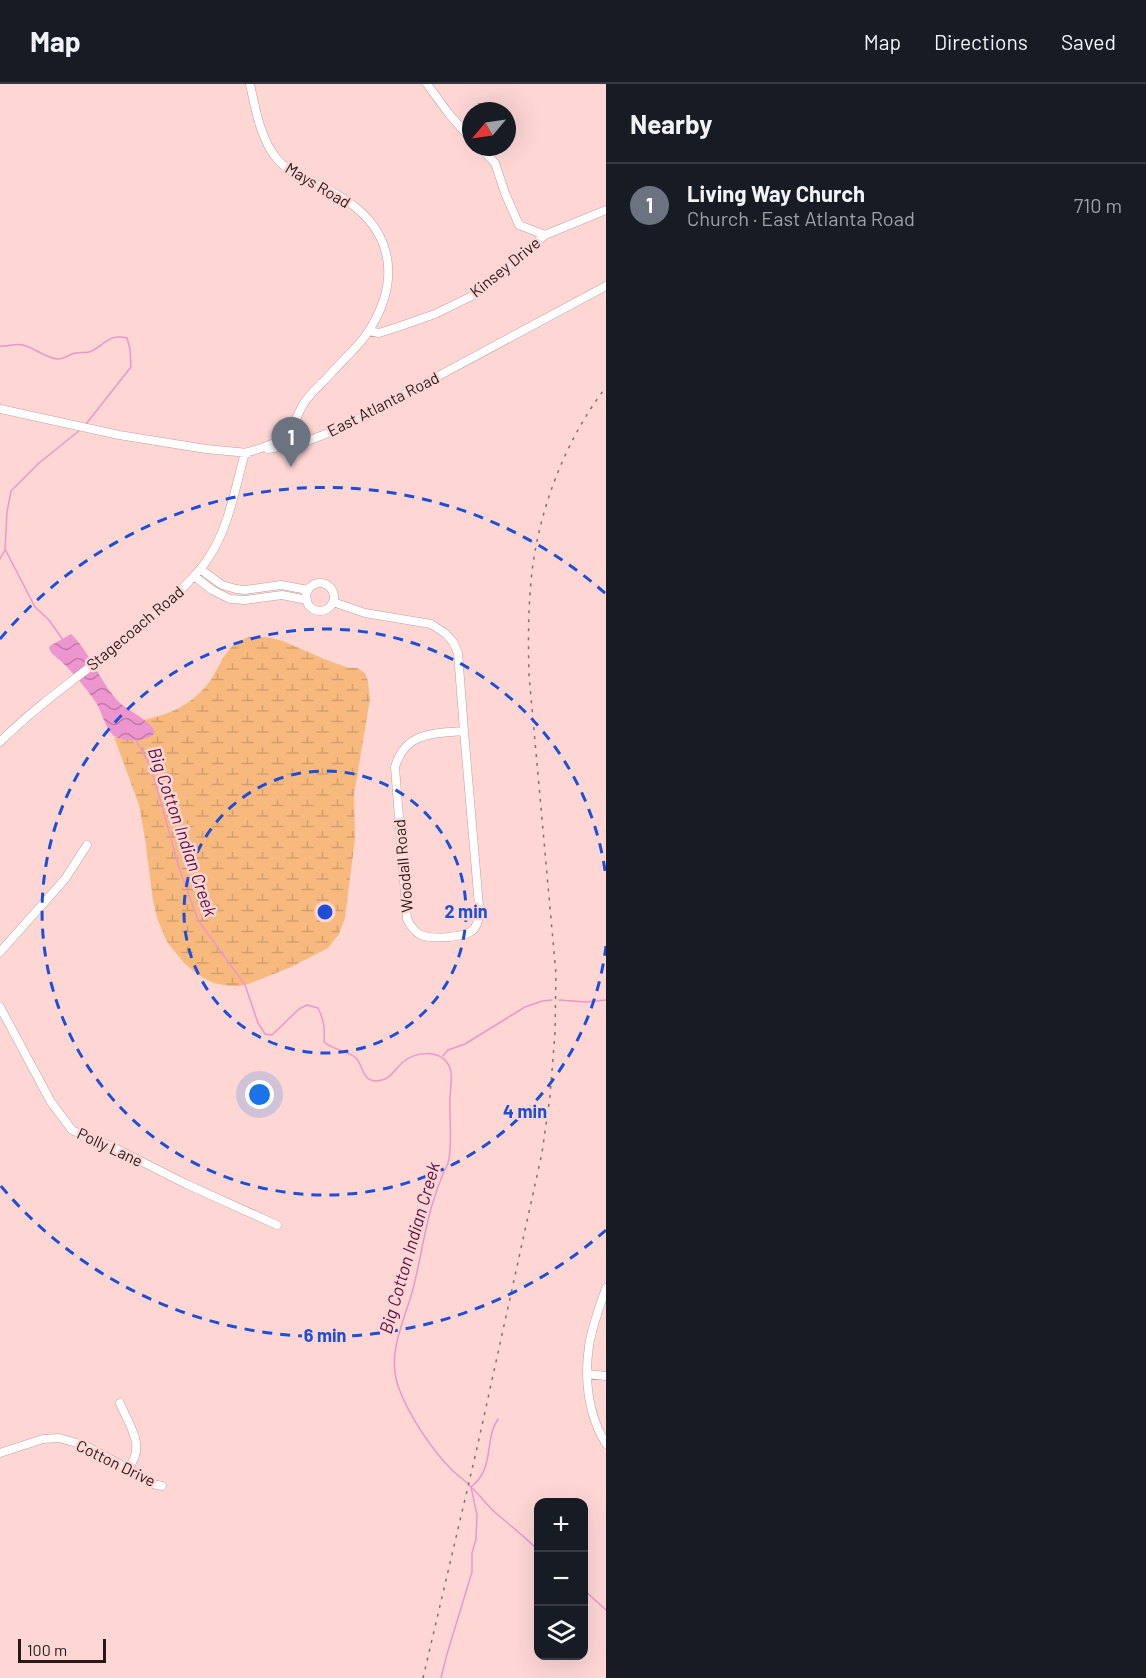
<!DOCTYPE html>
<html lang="en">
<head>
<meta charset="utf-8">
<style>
	:root { --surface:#171b24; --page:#242831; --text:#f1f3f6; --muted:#9ea1a6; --line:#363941; --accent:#6161d9 }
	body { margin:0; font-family:Barlow,sans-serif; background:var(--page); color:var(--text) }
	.controls { position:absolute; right:18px; bottom:18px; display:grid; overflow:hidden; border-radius:12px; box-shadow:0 6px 24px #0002 }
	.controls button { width:54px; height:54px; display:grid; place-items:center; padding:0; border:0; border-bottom:2px solid var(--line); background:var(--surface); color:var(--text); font:30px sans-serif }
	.compass { position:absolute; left:462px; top:18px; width:54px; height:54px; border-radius:50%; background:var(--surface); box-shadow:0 6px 24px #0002; rotate:241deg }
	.scale { position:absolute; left:18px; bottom:15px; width:88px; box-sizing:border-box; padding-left:6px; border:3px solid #261918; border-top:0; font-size:16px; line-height:21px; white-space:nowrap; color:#261918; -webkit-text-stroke:4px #fed7d5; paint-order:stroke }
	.you { position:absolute; left:260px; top:1011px; width:21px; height:21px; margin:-15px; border:4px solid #fff; border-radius:50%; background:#1a73e8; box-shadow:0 0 0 9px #1a73e833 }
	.badge { display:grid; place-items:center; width:39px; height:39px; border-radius:50%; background:var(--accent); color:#fff; font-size:20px; font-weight:700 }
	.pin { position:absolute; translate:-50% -50px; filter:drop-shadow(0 2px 3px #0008) }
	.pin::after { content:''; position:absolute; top:32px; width:21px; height:18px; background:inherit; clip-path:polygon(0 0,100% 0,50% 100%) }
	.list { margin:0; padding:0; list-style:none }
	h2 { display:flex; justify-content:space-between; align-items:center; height:78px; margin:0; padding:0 24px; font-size:26px }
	h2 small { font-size:20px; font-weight:400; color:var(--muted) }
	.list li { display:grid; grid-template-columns:39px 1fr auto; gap:18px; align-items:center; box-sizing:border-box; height:84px; padding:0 24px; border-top:2px solid var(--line) }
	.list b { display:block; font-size:22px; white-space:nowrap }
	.list p { margin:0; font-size:20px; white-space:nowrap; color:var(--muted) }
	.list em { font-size:20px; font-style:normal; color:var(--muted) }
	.icon { flex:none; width:33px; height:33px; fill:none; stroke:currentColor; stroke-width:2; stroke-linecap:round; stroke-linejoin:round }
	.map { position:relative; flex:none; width:606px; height:1594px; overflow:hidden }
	header { display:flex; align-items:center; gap:36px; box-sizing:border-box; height:84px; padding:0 30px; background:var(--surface); border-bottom:2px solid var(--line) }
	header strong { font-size:28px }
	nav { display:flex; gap:33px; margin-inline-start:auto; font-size:21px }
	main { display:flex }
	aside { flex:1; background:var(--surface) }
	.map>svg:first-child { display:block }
	.wetland { fill:url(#wetland-marsh) }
	.water { fill:url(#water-waves) }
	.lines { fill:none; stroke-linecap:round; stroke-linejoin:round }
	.stream { stroke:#ed95ce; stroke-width:1.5 }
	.minor-casing { stroke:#c29e9c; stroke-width:9 }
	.minor { stroke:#fff; stroke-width:8 }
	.rail { stroke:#866e6c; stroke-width:1.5; stroke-dasharray:3 6; stroke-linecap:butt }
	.ring { fill:none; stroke:#1d4ed8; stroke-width:3; stroke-dasharray:10 8 }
	.labels { text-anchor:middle; stroke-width:5; stroke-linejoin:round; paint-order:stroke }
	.street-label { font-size:16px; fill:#261918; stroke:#fed7d5 }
	.water-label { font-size:18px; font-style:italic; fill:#590c45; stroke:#fed7d5 }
	.centre { fill:#1d4ed8; stroke:#fed7d5; stroke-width:3 }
	.ring-label { font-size:18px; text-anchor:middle; font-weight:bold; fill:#1d4ed8; stroke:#fed7d5; stroke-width:5; stroke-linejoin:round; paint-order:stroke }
</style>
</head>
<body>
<header>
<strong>Map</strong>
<nav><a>Map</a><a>Directions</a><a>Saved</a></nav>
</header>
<main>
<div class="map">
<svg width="606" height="1594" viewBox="0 0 606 1594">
	<defs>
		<pattern id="wetland-marsh" width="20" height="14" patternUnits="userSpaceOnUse" patternTransform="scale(1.5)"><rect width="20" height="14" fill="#f8b97e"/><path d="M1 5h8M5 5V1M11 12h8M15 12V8" fill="none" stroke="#d49e6c"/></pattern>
		<pattern id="water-waves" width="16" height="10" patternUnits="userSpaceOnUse" patternTransform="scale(1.5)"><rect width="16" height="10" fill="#ed95ce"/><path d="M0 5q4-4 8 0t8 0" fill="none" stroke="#c079a6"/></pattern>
	</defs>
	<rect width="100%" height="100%" fill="#fed7d5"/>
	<path class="wetland" d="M249,553H266L283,557L324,575L349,584H357L365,589L368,597L370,615L354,711L355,755L345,834L339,850L328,864L289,884L248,900L239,902H230L213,899L197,890L184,879L167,858L157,834L153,817L145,755L139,721L114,653L123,655L138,656L146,637L143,636C170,631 193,620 210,597C223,578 224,562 249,553Z"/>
	<path class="water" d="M71,550C91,569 100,599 120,619C129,627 152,638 155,648C150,658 125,658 116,653C106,648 102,627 95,617C85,603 73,589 61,577C56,573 51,570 49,564L50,562Z"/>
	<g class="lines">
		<path class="stream" d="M0,262C8,263 15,259 23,261C35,264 45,274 58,275C65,275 69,270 75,269C80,268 85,269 89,268C104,263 107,249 127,254L130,265L131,283L86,340
			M0,475L5,466
			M63,556L49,536L35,523L5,465L7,428L11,407L39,379L80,346
			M136,656L151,683L180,787L198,836L245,901L258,939L265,950L272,951L299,925L307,921L318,924C324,936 325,945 324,958C333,966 346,966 356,974C363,981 362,996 375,997C389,998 394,986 403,978C415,968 439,965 448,980C454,989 450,1005 450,1015C449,1033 453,1063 448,1079C448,1081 445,1085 444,1087C440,1097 435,1111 432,1121C424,1149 420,1178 413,1205C404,1238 387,1268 398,1302C408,1330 431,1365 452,1386C458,1392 466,1397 472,1404C481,1412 488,1423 497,1430C511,1442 525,1453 538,1466
			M559,916L586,918L606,916
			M443,972L448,966L465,960L525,923L542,917L552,916
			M472,1402C495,1384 484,1355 498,1335
			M584,1506L606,1526
			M441,1594L447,1570L472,1488V1469L476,1455L477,1431L471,1403"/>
		<defs>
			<path id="minor" d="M427,0L449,30L471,55
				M480,63L495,79L505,109L519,141L545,151
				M369,247L379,249L398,243L435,230L476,210L545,151L606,126
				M0,325L119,351L206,365L248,369
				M268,365L302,359L331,348L364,332L606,202
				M200,485L222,501L236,505L245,506L281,501L308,506
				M194,492L212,506L230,515L245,516L282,511L307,516
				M306 513a14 14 0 1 1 28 0a14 14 0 1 1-28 0Z
				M333,518L365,529L431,540L446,550L453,558L458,569L464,647C434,649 405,648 395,683L407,835C410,841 413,846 419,850C429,856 466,854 474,845C479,839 479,830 479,822L464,647
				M0,658C54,604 122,565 176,511C187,499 201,487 209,473C229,443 235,404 245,369C258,365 272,362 283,354C293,347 297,330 304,319C312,307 325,297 334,286C346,273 361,260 370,245C403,191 391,141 336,110C318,99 292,92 278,76C261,57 255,24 250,0
				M0,868L65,795L87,761
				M0,923L51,1018L72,1046L82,1051L111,1062L186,1100L277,1141
				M606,1204C600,1222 592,1242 589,1262C584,1295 588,1331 606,1360
				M587,1290L606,1292
				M120,1319C129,1342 147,1362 128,1384
				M0,1369L43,1355L59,1354L84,1361L131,1386L153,1400L162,1402"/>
		</defs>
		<use href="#minor" class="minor-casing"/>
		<use href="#minor" class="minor"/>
		<path class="rail" d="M423,1594L477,1364L542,1069L550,1012L555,949L556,890L529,591C528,554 528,517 533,480C542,418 567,354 606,303"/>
	</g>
	<g class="ring">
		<circle cx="325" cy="828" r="141"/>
		<path d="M606 862A283 283 0 1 1 606 794"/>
		<path d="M606 1146A424 424 0 0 1 0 1101M0 555A424 424 0 0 1 606 510"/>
	</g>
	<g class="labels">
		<g class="street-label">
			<text transform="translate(318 101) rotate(31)" y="6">Mays Road</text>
			<text transform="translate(505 183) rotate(-39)" y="6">Kinsey Drive</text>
			<text transform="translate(383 320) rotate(-27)" y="6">East Atlanta Road</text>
			<text transform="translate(135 544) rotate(-40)" y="6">Stagecoach Road</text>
			<text transform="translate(403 782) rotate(-95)" y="6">Woodall Road</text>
			<text transform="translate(110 1063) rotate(25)" y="6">Polly Lane</text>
			<text transform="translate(116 1379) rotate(26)" y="6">Cotton Drive</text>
		</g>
		<g class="water-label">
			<text transform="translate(182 748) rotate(71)" y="6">Big Cotton Indian Creek</text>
			<text transform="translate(410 1164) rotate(-74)" y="6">Big Cotton Indian Creek</text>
		</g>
	</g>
	<circle cx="325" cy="828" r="9" class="centre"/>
	<g class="ring-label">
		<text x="466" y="834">2 min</text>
		<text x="525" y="1034">4 min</text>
		<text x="325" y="1258">6 min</text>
	</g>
</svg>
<div class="controls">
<button>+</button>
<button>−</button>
<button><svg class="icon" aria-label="layers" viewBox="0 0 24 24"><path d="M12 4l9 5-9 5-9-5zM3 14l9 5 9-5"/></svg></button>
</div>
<svg class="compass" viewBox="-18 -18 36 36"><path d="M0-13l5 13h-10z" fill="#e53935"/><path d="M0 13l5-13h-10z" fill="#9ea1a6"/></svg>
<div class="scale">100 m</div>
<div class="you"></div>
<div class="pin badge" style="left:291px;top:383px;background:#6b7280">1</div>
</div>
<aside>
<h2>Nearby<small></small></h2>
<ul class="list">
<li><span class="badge" style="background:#6b7280">1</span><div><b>Living Way Church</b><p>Church · East Atlanta Road</p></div><em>710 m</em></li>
</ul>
</aside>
</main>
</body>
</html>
